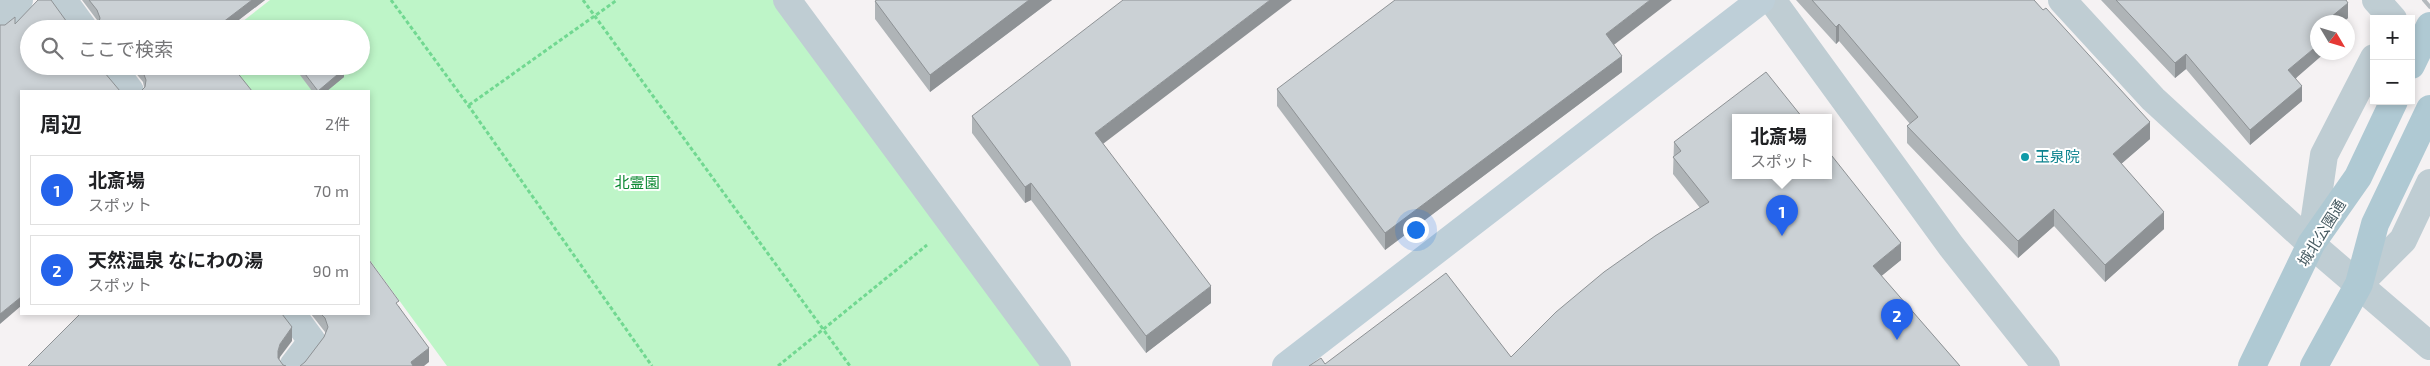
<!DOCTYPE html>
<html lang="ja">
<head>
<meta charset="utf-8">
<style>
	:root { --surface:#fff; --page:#f6f6f6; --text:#202124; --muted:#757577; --line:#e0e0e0; --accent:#2563eb }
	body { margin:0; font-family:"Exo 2","Noto Sans JP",sans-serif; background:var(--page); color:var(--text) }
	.controls { position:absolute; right:15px; top:15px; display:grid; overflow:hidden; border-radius:0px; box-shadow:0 2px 8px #0003 }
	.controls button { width:45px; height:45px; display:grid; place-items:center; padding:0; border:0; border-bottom:1px solid var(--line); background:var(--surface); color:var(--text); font:25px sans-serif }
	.compass { position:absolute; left:2310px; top:15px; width:45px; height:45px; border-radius:50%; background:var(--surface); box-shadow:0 2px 8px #0003; rotate:128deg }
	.you { position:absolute; left:1415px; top:229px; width:18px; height:18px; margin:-12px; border:4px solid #fff; border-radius:50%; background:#1a73e8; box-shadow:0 0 0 8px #1a73e833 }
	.badge { display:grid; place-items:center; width:32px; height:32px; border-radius:50%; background:var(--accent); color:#fff; font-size:16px; font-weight:700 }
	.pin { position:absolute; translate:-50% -41px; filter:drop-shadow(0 1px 2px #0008) }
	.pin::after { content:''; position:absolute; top:26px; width:18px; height:15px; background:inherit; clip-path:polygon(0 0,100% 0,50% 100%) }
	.popup { position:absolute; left:1732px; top:114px; width:100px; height:65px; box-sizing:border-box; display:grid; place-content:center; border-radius:0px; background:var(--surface); filter:drop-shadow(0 1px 4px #0005); font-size:16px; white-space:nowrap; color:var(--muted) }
	.popup b { font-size:19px; color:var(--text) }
	.popup::after { content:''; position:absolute; left:50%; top:100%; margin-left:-10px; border:10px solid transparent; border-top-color:var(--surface) }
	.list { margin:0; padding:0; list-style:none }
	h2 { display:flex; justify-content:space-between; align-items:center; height:65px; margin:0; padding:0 20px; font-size:21px }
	h2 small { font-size:16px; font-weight:400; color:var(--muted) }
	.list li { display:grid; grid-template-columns:32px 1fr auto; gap:15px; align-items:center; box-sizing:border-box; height:70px; margin:0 10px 10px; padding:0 10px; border:1px solid var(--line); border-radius:0px }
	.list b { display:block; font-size:19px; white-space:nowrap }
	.list p { margin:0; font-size:16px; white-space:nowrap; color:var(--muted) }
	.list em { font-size:16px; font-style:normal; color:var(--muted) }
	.icon { flex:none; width:28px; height:28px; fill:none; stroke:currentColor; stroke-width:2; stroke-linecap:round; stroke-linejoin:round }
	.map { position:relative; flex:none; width:2430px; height:366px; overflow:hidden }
	.search { position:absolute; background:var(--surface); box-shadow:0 2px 8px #0003; left:20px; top:20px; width:350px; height:55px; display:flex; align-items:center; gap:12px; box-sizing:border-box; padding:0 18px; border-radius:28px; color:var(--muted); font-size:19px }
	.panel { position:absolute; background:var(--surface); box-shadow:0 2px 8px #0003; left:20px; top:90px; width:350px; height:225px; border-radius:0px }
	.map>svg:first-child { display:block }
	.green { fill:#bef5c8 }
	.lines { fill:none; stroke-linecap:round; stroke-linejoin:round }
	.path { stroke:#71d891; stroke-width:3; stroke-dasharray:4 2.5; stroke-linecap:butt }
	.street { stroke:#bfcdd3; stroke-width:28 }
	.secondary { stroke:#becfd8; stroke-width:28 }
	.primary { stroke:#afc9d3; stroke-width:28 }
	.rail { stroke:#b4b9bd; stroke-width:4 }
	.wall { fill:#afb4b7 }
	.shaded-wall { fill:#8e9295 }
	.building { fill:#cbd1d5; stroke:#8e9295 }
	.culture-dot { fill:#0f9aa8; stroke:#fff; stroke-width:2 }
	.labels { text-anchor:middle; stroke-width:4; stroke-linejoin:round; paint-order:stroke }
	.culture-label { font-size:15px; fill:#0d838f; stroke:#fff; text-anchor:start }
	.park-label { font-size:15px; fill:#0d8933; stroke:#fff }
	.street-label { font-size:15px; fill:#475b62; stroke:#fff }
</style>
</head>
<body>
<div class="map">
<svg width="2430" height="366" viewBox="0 0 2430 366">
	<rect width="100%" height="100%" fill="#f5f2f3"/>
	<path class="green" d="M270,0H775L1045,366H447L369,259V91H246L228,66H361V29H233Z"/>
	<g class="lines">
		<path class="path" d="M391,0L468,105L652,366
			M583,0L850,366
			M469,105L617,0
			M778,366L927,245"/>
		<path class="street" d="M63,0L84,29
			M787,0L1057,366
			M1772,0L1951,246L2046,366
			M2062,0L2153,99L2311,244L2430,346
			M2376,0L2393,19
			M0,20L19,0
			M111,66L130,91
			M2311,244L2324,155L2374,58
			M2359,284L2403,240L2430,183
			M292,314L312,341L293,366"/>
		<path class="secondary" d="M1286,366L1761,0"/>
		<path class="primary" d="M2411,65L2430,26
			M2252,366L2311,244L2358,177L2394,101
			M2314,366L2359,284L2375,224L2430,109"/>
		<path class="rail" d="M2424,0L2430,7"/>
	</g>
	<path class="wall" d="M82,0H265L227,29H96L98,24L97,20Z
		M1052,0L930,92L875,19V1Z
		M1796,0H2034L2150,139L2121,164L2164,229L2105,282L2054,226L2018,258L1907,143V126L1910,124L1839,41L1836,44Z
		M2101,0H2346L2348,18L2343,22H2318L2296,79L2302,101L2250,145L2186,69L2175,78Z
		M1614,45L1622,72L1385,250L1277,106V89Z
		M130,66H232L144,87L143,82Z
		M294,66H342L344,77L327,91H312L294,67Z
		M972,116L1103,144L1211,303L1146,353L1031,200L1025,203L972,133Z
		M1674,142L1901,260L1881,276L1960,366L1325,364L1511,357L1700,208L1673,174Z
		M399,306L429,362H305L324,337L325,334V332L311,314H369Z"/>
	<path class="shaded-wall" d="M252,0H265L227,29H214Z
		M1029,0H1052L930,92V75Z
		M1270,0H1292L1095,150V133Z
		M1650,0H1672L1606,51V34Z
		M2348,3V18L2343,22H2325Z
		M1839,24V41L1836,44V27Z
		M2318,45V52H2326L2288,85V70Z
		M2186,54V69L2175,78V63Z
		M1622,56V72L1385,250V233Z
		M344,69V77L327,91H318Z
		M2302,86V101L2250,145V130Z
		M2150,122V139L2113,171V154Z
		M1031,183V200L1025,203V187Z
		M2054,209V226L2018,258V241Z
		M2164,212V229L2105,282V265Z
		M1901,243V260L1873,283V266Z
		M1211,286V303L1146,353V336Z
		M21,297V306L0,324V314Z
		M292,327V341L280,357L278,365V351L280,344Z
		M429,348V362L424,366H411V362Z"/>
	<path class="building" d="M38,0H51L72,29H29V66H99L120,91H21V297L0,314V25H5L15,17V24Z
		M89,0H252L214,29H96L98,26L100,18L97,10Z
		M877,0H1029L930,75L875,1Z
		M1123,0H1270L1095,133L1211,286L1146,336L1031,183L1025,187L972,116Z
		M1395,0H1650L1606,34L1622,56L1385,233L1277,89Z
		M1812,0H2034L2043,10L2046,8L2150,122L2113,154L2164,212L2105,265L2054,209L2018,241L1907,126L1918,117L1839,24L1836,27Z
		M2116,0H2346L2348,3L2325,22H2318V45L2288,70L2302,86L2250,130L2186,54L2175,63Z
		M138,66H232L252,91H141L145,87L146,80L143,72Z
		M299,66H342L344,69L318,91Z
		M1766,72L1802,117H1736V175H1828V151L1901,243L1873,266L1960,366H1309L1321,358L1325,364L1446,273L1511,357L1556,312L1604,272L1655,236L1709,202L1673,157L1681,151L1674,142Z
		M369,260L399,301L396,303L429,348L411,362L413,366H300L305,362L324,337L328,327L325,318L321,314H369Z
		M80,314H282L292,327L280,344L278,351V358L283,365L286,366H28Z"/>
	<circle class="culture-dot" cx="2025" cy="157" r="5"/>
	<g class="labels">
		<g class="culture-label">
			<text x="2035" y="162">玉泉院</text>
		</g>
		<g class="park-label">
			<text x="637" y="188">北霊園</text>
		</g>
		<g class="street-label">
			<text transform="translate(2322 233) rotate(-58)" y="5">城北公園通</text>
		</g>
	</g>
</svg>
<div class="controls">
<button>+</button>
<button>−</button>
</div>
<svg class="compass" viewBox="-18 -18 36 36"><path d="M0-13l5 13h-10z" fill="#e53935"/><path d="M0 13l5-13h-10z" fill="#757577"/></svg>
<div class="you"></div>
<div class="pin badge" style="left:1782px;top:236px">1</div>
<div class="popup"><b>北斎場</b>スポット</div>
<div class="pin badge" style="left:1897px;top:340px">2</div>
<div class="search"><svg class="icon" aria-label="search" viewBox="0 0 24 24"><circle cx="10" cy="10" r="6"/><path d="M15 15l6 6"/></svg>ここで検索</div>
<section class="panel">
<h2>周辺<small>2件</small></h2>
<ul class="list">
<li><span class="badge">1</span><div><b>北斎場</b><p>スポット</p></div><em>70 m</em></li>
<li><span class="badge">2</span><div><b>天然温泉 なにわの湯</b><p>スポット</p></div><em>90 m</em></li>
</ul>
</section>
</div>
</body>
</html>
